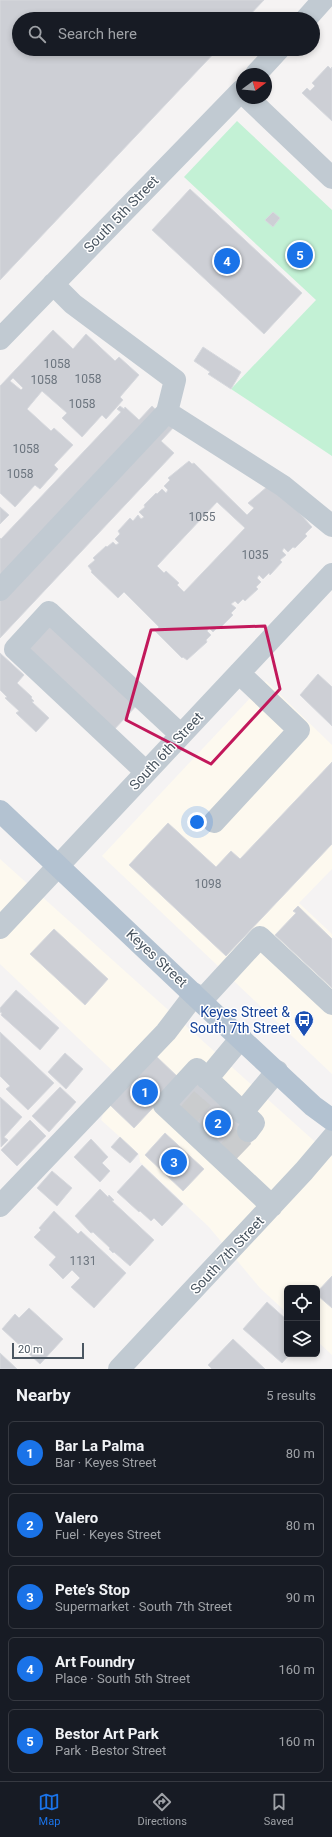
<!DOCTYPE html>
<html lang="en">
<head>
<meta charset="utf-8">
<style>
	:root { --surface:#171b24; --page:#242831; --text:#f1f3f6; --muted:#9ea1a6; --line:#363941; --accent:#1a73e8 }
	body { margin:0; font-family:Roboto,sans-serif; background:var(--page); color:var(--text) }
	.controls { position:absolute; right:12px; bottom:12px; display:grid; overflow:hidden; border-radius:6px; box-shadow:0 2px 6px #0003 }
	.controls button { width:36px; height:36px; display:grid; place-items:center; padding:0; border:0; border-bottom:1px solid var(--line); background:var(--surface); color:var(--text); font:20px sans-serif }
	.compass { position:absolute; left:236px; top:68px; width:36px; height:36px; border-radius:50%; background:var(--surface); box-shadow:0 2px 6px #0003; rotate:74deg }
	.scale { position:absolute; left:12px; bottom:10px; width:72px; box-sizing:border-box; padding-left:4px; border:2px solid #4a5661; border-top:0; font-size:11px; line-height:14px; white-space:nowrap; color:#4a5661; -webkit-text-stroke:3px #fff; paint-order:stroke }
	.you { position:absolute; left:197px; top:822px; width:14px; height:14px; margin:-10px; border:3px solid #fff; border-radius:50%; background:#1a73e8; box-shadow:0 0 0 6px #1a73e833 }
	.badge { display:grid; place-items:center; width:26px; height:26px; border-radius:50%; background:var(--accent); color:#fff; font-size:13px; font-weight:700 }
	.pin { position:absolute; translate:-50% -50%; border:2px solid #fff; box-shadow:0 1px 4px #0006 }
	.list { margin:0; padding:0; list-style:none }
	h2 { display:flex; justify-content:space-between; align-items:center; height:52px; margin:0; padding:0 16px; font-size:17px }
	h2 small { font-size:13px; font-weight:400; color:var(--muted) }
	.list li { display:grid; grid-template-columns:26px 1fr auto; gap:12px; align-items:center; box-sizing:border-box; height:64px; margin:0 8px 8px; padding:0 8px; border:1px solid var(--line); border-radius:6px }
	.list b { display:block; font-size:15px; white-space:nowrap }
	.list p { margin:0; font-size:13px; white-space:nowrap; color:var(--muted) }
	.list em { font-size:13px; font-style:normal; color:var(--muted) }
	.icon { flex:none; width:22px; height:22px; fill:none; stroke:currentColor; stroke-width:2; stroke-linecap:round; stroke-linejoin:round }
	.map { position:relative; flex:none; width:332px; height:1369px; overflow:hidden }
	.search { position:absolute; background:var(--surface); box-shadow:0 2px 6px #0003; left:12px; right:12px; top:12px; height:44px; display:flex; align-items:center; gap:10px; box-sizing:border-box; padding:0 14px; border-radius:22px; color:var(--muted); font-size:15px }
	.sheet { height:412px; background:var(--surface) }
	nav { display:flex; justify-content:space-around; align-items:center; box-sizing:border-box; height:56px; border-top:1px solid var(--line); background:var(--surface); font-size:11px; color:var(--muted) }
	nav a { display:grid; justify-items:center; gap:2px }
	nav .on { color:var(--accent) }
	.map>svg:first-child { display:block }
	.commercial { fill:#fdf9ef }
	.green { fill:#c3f1d5 }
	.building { fill:#cdcfd5; stroke:#d7d9de; fill-rule:evenodd }
	.lines { fill:none; stroke-linecap:round; stroke-linejoin:round }
	.minor-tunnel { stroke:#caccce; stroke-width:22; stroke-dasharray:22 11; stroke-linecap:butt }
	.minor { stroke:#c1cad2; stroke-width:22 }
	.major { stroke:#b3c2d1; stroke-width:22 }
	.marked { fill:none; stroke:#c2185b; stroke-width:3; stroke-linejoin:round }
	.labels { text-anchor:middle; stroke-width:3; stroke-linejoin:round; paint-order:stroke }
	.number-label { font-size:12px; fill:#6b747e }
	.street-label { font-size:14px; fill:#4a5661; stroke:#fff }
	.transit-label { font-size:14px; fill:#164399; stroke:#fff; text-anchor:end }
</style>
</head>
<body>
<div class="map">
<svg width="332" height="1369" viewBox="0 0 332 1369">
	<rect width="100%" height="100%" fill="#f5f3f3"/>
	<path class="commercial" d="M266,681L332,745V869L299,903L332,934V1074L102,856Z
		M0,859L332,1157V1355L317,1341V1288H287V1313L260,1288L209,1227L140,1162L139,1154L101,1120L116,1074L0,964Z"/>
	<path class="green" d="M237,121L332,210V456L231,389L316,300L184,177Z"/>
	<path class="building" d="M0,0H264L246,19H19V49H218L0,280Z
		M328,66L331,69L332,67V121L302,93L307,88L310,91L315,86L312,83Z
		M190,189L302,293L264,334L152,230Z
		M273,212L280,218L273,227L265,220Z
		M53,330L73,349L86,334L115,361L119,357L139,375L120,397L123,400L106,419L102,415L82,437L62,418L67,413L42,391L27,409L51,431L54,428L73,445L54,465L58,469L40,489L35,485L15,507L0,493V386ZM13,378L23,388L21,390L10,381Z
		M203,347L241,372L231,389L208,374L210,372L194,361Z
		M120,406L124,409L125,407L139,420L152,406L174,427L161,441L174,453L0,638V538L1,539L121,412L117,409Z
		M189,461L192,464L194,463L247,515L254,508L248,503L268,486L284,496L312,527L305,534L307,536L295,548L293,547L288,552L284,548L282,551L286,555L280,560L282,562L270,575L269,573L263,579L259,575L257,578L261,582L256,587L258,589L245,601L243,599L238,604L235,601L231,604L236,608L231,613L233,615L220,628L219,626L213,632L209,628L207,631L211,635L206,640L207,642L187,660L183,657L182,658L155,631L159,627L124,592L118,598L91,572L92,571L88,566L95,560L93,558L106,546L107,547L113,542L116,545L119,543L115,539L120,534L118,531L130,518L133,521L138,515L141,519L144,517L139,512L145,507L144,505L156,493L157,494L162,489L166,493L168,490L164,486L170,480L168,478ZM217,502L245,528L184,592L177,585L179,583L166,571L164,573L157,566Z
		M0,507L9,515L0,524Z
		M51,623L138,704L111,733L25,652Z
		M0,653L24,675L17,683L32,697L31,698L34,701L32,702L49,718L36,732L16,713L19,711L5,698L7,697L0,690Z
		M318,674L332,687V726L300,695Z
		M332,762V844L226,956L129,865L168,823L216,867L231,851L240,859Z
		M298,906L332,939V988L275,935L296,913L293,911Z
		M54,929L108,979L85,1005L30,954Z
		M16,990L59,1028L40,1050L1,1015L2,1013L0,1012V1008Z
		M0,1032L54,1083L28,1110L6,1089L10,1086L0,1076Z
		M65,1053L83,1069L66,1089L48,1072Z
		M156,1056L180,1079L134,1128L110,1105Z
		M193,1080L255,1138L235,1159L173,1101Z
		M60,1087L76,1102L49,1132L32,1116Z
		M0,1097L22,1117L4,1137L8,1140L1,1147Z
		M30,1120L46,1136L17,1166L1,1150Z
		M165,1133L204,1169L183,1191L145,1155Z
		M120,1137L138,1154L130,1163L111,1147Z
		M91,1139L108,1157L102,1163L110,1171L100,1182L74,1157Z
		M142,1165L183,1204L162,1226L154,1218L151,1221L140,1211L139,1212L117,1192Z
		M52,1171L72,1188L57,1206L37,1188Z
		M100,1189L108,1197L109,1195L114,1200L112,1201L154,1240L130,1266L114,1252L113,1253L109,1249L110,1248L93,1232L91,1233L75,1216Z
		M54,1211L78,1234L81,1231L126,1273L94,1308L71,1287L80,1278L72,1270L63,1279L49,1265L56,1257L34,1237L41,1230L39,1228Z
		M332,1276V1308L317,1295V1292Z
		M267,1302L287,1320V1354H290L282,1363L243,1329Z
		M29,1308L63,1339L40,1364L2,1329L15,1314L19,1318Z
		M233,1339L265,1369H212L208,1365Z
		M0,1353L17,1369H0Z"/>
	<g class="lines">
		<path class="minor-tunnel" d="M188,1115L207,1093
			M207,1132L226,1110
			M228,1152L248,1131"/>
		<path class="minor" d="M306,19L323,0
			M256,74L279,49
			M248,98L332,178
			M53,284L73,304L175,380L167,412L283,486L332,526
			M0,339L242,90
			M0,590L167,412
			M146,772L15,649L49,612L181,735
			M214,822L299,730L239,673
			M0,928L332,574
			M202,1000L260,937L332,1004
			M207,1079L241,1038
			M242,1113L277,1071
			M248,1131L254,1123L197,1069L164,1105L272,1206
			M0,1206L166,1032L195,994
			M119,1369L304,1171L332,1138"/>
		<path class="major" d="M0,811L227,1026L313,1106L332,1120"/>
	</g>
	<path class="marked" d="M265,626L280,689L211,764L126,720L151,630Z"/>
	<defs>
		<symbol id="bus-pin" viewBox="-11 -11 22 30"><path d="M0 17L-7.5 6A9.5 9.5 0 1 1 7.5 6Z" fill="#1a4fb4" stroke="#fff"/><path d="M-5-6H5V4H4V6H2V4H-2V6H-4V4H-5ZM-3.5-4V0h7V-4ZM-3.5 1.2v1.5H-2V1.2ZM2 1.2v1.5H3.5V1.2Z" fill="#fff"/></symbol>
	</defs>
	<g fill-rule="evenodd">
		<use href="#bus-pin" x="293" y="1009" width="22" height="30"/>
	</g>
	<g class="labels">
		<g class="number-label">
			<text x="57" y="368">1058</text>
			<text x="88" y="383">1058</text>
			<text x="44" y="384">1058</text>
			<text x="82" y="408">1058</text>
			<text x="26" y="453">1058</text>
			<text x="20" y="478">1058</text>
			<text x="202" y="521">1055</text>
			<text x="255" y="559">1035</text>
			<text x="208" y="888">1098</text>
			<text x="83" y="1265">1131</text>
		</g>
		<g class="street-label">
			<text transform="translate(121 214) rotate(-46)" y="5">South 5th Street</text>
			<text transform="translate(166 751) rotate(-47)" y="5">South 6th Street</text>
			<text transform="translate(157 958) rotate(43)" y="5">Keyes Street</text>
			<text transform="translate(227 1255) rotate(-47)" y="5">South 7th Street</text>
		</g>
		<g class="transit-label">
			<text x="290" y="1017">Keyes Street &amp;<tspan x="290" dy="16">South 7th Street</tspan></text>
		</g>
	</g>
</svg>
<div class="controls">
<button><svg class="icon" aria-label="locate" viewBox="0 0 24 24"><circle cx="12" cy="12" r="6"/><path d="M12 2v4M12 18v4M2 12h4M18 12h4"/></svg></button>
<button><svg class="icon" aria-label="layers" viewBox="0 0 24 24"><path d="M12 4l9 5-9 5-9-5zM3 14l9 5 9-5"/></svg></button>
</div>
<svg class="compass" viewBox="-18 -18 36 36"><path d="M0-13l5 13h-10z" fill="#e53935"/><path d="M0 13l5-13h-10z" fill="#9ea1a6"/></svg>
<div class="scale">20 m</div>
<div class="you"></div>
<div class="pin badge" style="left:145px;top:1092px">1</div>
<div class="pin badge" style="left:218px;top:1123px">2</div>
<div class="pin badge" style="left:174px;top:1162px">3</div>
<div class="pin badge" style="left:227px;top:261px">4</div>
<div class="pin badge" style="left:300px;top:255px">5</div>
<div class="search"><svg class="icon" aria-label="search" viewBox="0 0 24 24"><circle cx="10" cy="10" r="6"/><path d="M15 15l6 6"/></svg>Search here</div>
</div>
<section class="sheet">
<h2>Nearby<small>5 results</small></h2>
<ul class="list">
<li><span class="badge">1</span><div><b>Bar La Palma</b><p>Bar · Keyes Street</p></div><em>80 m</em></li>
<li><span class="badge">2</span><div><b>Valero</b><p>Fuel · Keyes Street</p></div><em>80 m</em></li>
<li><span class="badge">3</span><div><b>Pete’s Stop</b><p>Supermarket · South 7th Street</p></div><em>90 m</em></li>
<li><span class="badge">4</span><div><b>Art Foundry</b><p>Place · South 5th Street</p></div><em>160 m</em></li>
<li><span class="badge">5</span><div><b>Bestor Art Park</b><p>Park · Bestor Street</p></div><em>160 m</em></li>
</ul>
</section>
<nav>
<a class="on"><svg class="icon" aria-label="map" viewBox="0 0 24 24"><path d="M3 6l6-2 6 2 6-2v14l-6 2-6-2-6 2zM9 4v14M15 6v14"/></svg>Map</a>
<a><svg class="icon" aria-label="directions" viewBox="0 0 24 24"><path d="M12 3l9 9-9 9-9-9zM9 14v-3h6M13 9l2 2-2 2"/></svg>Directions</a>
<a><svg class="icon" aria-label="saved" viewBox="0 0 24 24"><path d="M7 4h10v16l-5-4-5 4z"/></svg>Saved</a>
</nav>
</body>
</html>
